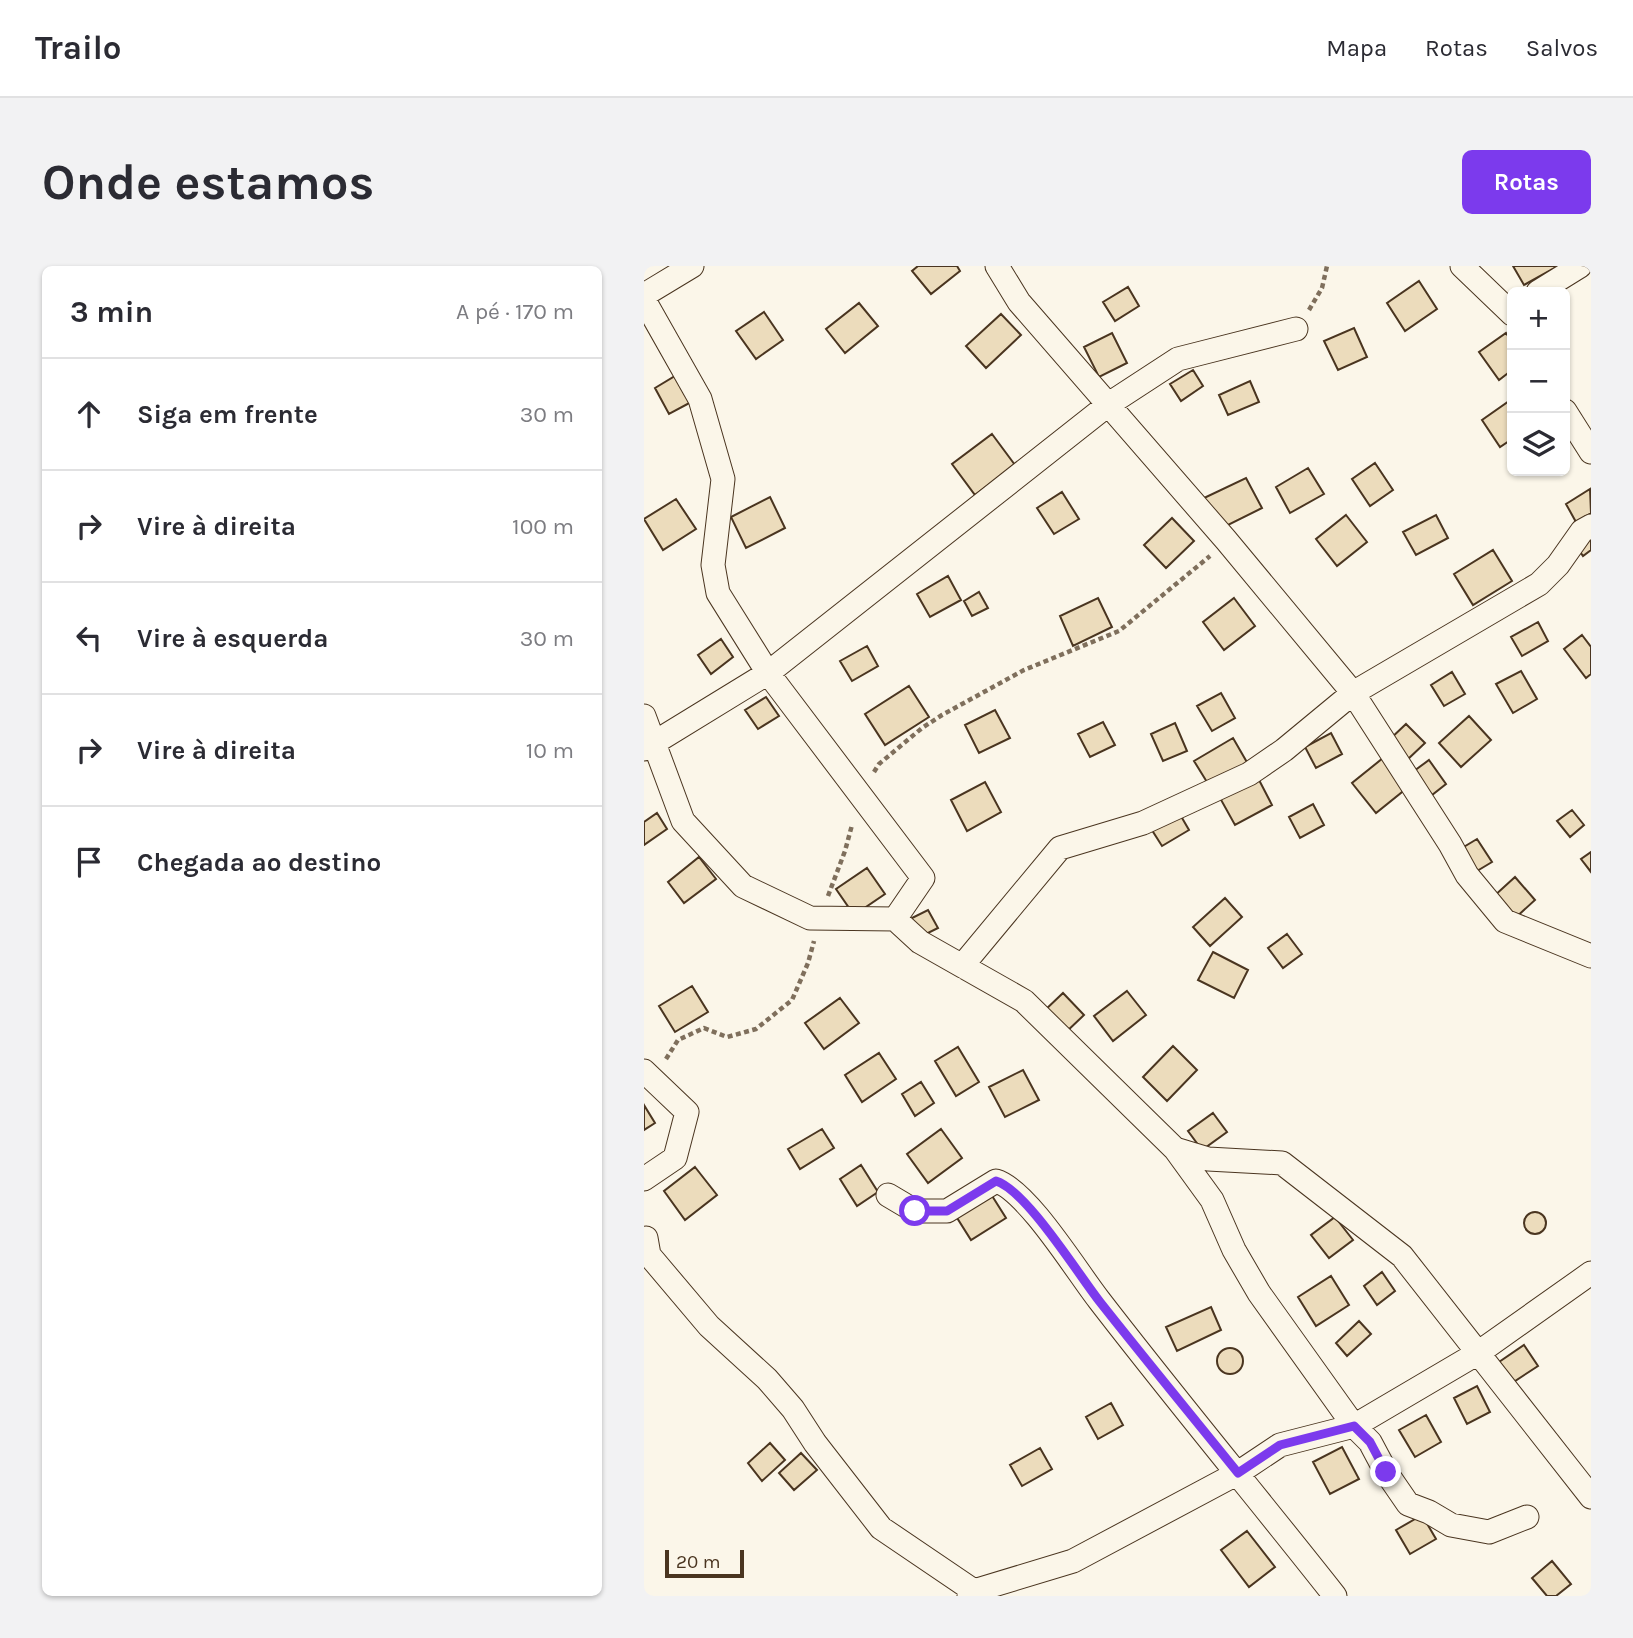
<!DOCTYPE html>
<html lang="pt">
<head>
<meta charset="utf-8">
<style>
	:root { --surface:#fff; --page:#f2f2f3; --text:#2b2b33; --muted:#7c7c81; --line:#e1e1e2; --accent:#7c3aed }
	body { margin:0; font-family:Karla,sans-serif; background:var(--page); color:var(--text) }
	.controls { position:absolute; right:21px; top:21px; display:grid; overflow:hidden; border-radius:10px; box-shadow:0 2px 5px #0004 }
	.controls button { width:63px; height:63px; display:grid; place-items:center; padding:0; border:0; border-bottom:2px solid var(--line); background:var(--surface); color:var(--text); font:35px sans-serif }
	.scale { position:absolute; left:21px; bottom:18px; width:79px; box-sizing:border-box; padding-left:7px; border:4px solid #4a3520; border-top:0; font-size:19px; line-height:24px; white-space:nowrap; color:#4a3520; -webkit-text-stroke:5px #fbf6e9; paint-order:stroke }
	.stop { position:absolute; width:21px; height:21px; margin:-16px; border:5px solid #7c3aed; border-radius:50%; background:#fff }
	.stop.end { background:#7c3aed; border-color:#fff; box-shadow:0 2px 7px #0008 }
	.list { margin:0; padding:0; list-style:none }
	h2 { display:flex; justify-content:space-between; align-items:center; height:91px; margin:0; padding:0 28px; font-size:30px }
	h2 small { font-size:23px; font-weight:400; color:var(--muted) }
	.list li { display:grid; grid-template-columns:46px 1fr auto; gap:21px; align-items:center; box-sizing:border-box; height:112px; padding:0 28px; border-top:2px solid var(--line) }
	.list b { display:block; font-size:26px; white-space:nowrap }
	.list em { font-size:23px; font-style:normal; color:var(--muted) }
	.icon { flex:none; width:38px; height:38px; fill:none; stroke:currentColor; stroke-width:2; stroke-linecap:round; stroke-linejoin:round }
	.map { position:relative; flex:none; width:947px; height:1330px; overflow:hidden; border-radius:10px }
	header { display:flex; align-items:center; gap:42px; box-sizing:border-box; height:98px; padding:0 35px; background:var(--surface); border-bottom:2px solid var(--line) }
	header strong { font-size:33px }
	nav { display:flex; gap:38px; margin-inline-start:auto; font-size:24px }
	.intro { display:flex; align-items:center; justify-content:space-between; box-sizing:border-box; height:168px; padding:0 42px }
	h1 { margin:0; font-size:49px }
	.button { padding:18px 32px; border-radius:10px; background:var(--accent); color:#fff; font-size:24px; font-weight:700 }
	main { display:flex; gap:42px; padding:0 42px }
	aside { flex:1; background:var(--surface); border-radius:10px; box-shadow:0 2px 5px #0004 }
	.map>svg:first-child { display:block }
	.building { fill:#ecdcbc; stroke:#4a3520; stroke-width:2 }
	.lines { fill:none; stroke-linecap:round; stroke-linejoin:round }
	.minor-casing { stroke:#4a3520; stroke-width:25 }
	.path { stroke:#7f6f5c; stroke-width:4.5; stroke-dasharray:5 3.5; stroke-linecap:butt }
	.minor { stroke:#fbf6e9; stroke-width:23 }
	.route { stroke:#7c3aed; stroke-width:9 }
</style>
</head>
<body>
<header>
<strong>Trailo</strong>
<nav><a>Mapa</a><a>Rotas</a><a>Salvos</a></nav>
</header>
<div class="intro"><h1>Onde estamos</h1><a class="button">Rotas</a></div>
<main>
<aside>
<h2>3 min<small>A pé · 170 m</small></h2>
<ul class="list">
<li><svg class="icon" aria-label="ahead" viewBox="0 0 24 24"><path d="M12 20V5M6 11l6-6 6 6"/></svg><div><b>Siga em frente</b></div><em>30 m</em></li>
<li><svg class="icon" aria-label="right" viewBox="0 0 24 24"><path d="M7 20v-9h11M14 6l5 5-5 5"/></svg><div><b>Vire à direita</b></div><em>100 m</em></li>
<li><svg class="icon" aria-label="left" viewBox="0 0 24 24"><path d="M17 20v-9H6M10 6l-5 5 5 5"/></svg><div><b>Vire à esquerda</b></div><em>30 m</em></li>
<li><svg class="icon" aria-label="right" viewBox="0 0 24 24"><path d="M7 20v-9h11M14 6l5 5-5 5"/></svg><div><b>Vire à direita</b></div><em>10 m</em></li>
<li><svg class="icon" aria-label="arrive" viewBox="0 0 24 24"><path d="M6 21V4h12l-3 4 3 4H6"/></svg><div><b>Chegada ao destino</b></div></li>
</ul>
</aside>
<div class="map">
<svg width="947" height="1330" viewBox="0 0 947 1330">
	<rect width="100%" height="100%" fill="#fbf6e9"/>
	<path class="building" d="M274,0H313L316,5L287,28L268,5Z
		M869,0H912V1L880,19Z
		M775,15L793,43L761,65L743,37Z
		M484,21L495,40L471,55L459,36Z
		M215,37L234,60L201,87L182,63Z
		M120,46L139,74L112,93L92,65Z
		M357,48L377,69L342,102L322,80Z
		M710,62L723,91L694,104L680,75Z
		M468,67L483,97L455,111L440,81Z
		M862,67L868,76V104L855,114L835,86Z
		M549,104L559,120L537,135L526,118Z
		M36,107L51,134L25,148L11,122Z
		M606,115L615,136L584,149L575,129Z
		M868,133V173L856,181L838,154Z
		M348,168L371,199L331,229L308,198Z
		M731,197L749,224L726,240L708,213Z
		M664,202L680,228L646,247L632,221Z
		M602,212L618,242L576,263L560,232Z
		M946,223L947,247L932,256L922,238Z
		M418,226L435,253L410,268L393,242Z
		M126,231L141,262L102,282L87,251Z
		M32,233L52,263L19,284L0,253Z
		M702,249L723,276L693,300L672,273Z
		M792,249L804,272L772,289L759,266Z
		M528,252L550,275L522,302L500,279Z
		M947,265V284L939,290L930,277Z
		M849,284L868,315L829,339L810,308Z
		M304,310L317,334L286,351L273,328Z
		M335,326L344,342L328,350L320,335Z
		M454,332L468,361L429,380L416,350Z
		M590,332L611,360L580,384L559,356Z
		M894,356L904,375L878,390L867,371Z
		M938,369L947,381V408L942,412L920,383Z
		M77,373L89,391L67,408L54,389Z
		M223,380L234,400L208,415L196,395Z
		M877,405L893,433L869,447L852,418Z
		M808,406L821,428L800,440L787,419Z
		M265,420L285,451L241,479L221,448Z
		M577,427L591,452L568,465L553,440Z
		M122,431L135,450L114,463L101,444Z
		M351,444L366,472L335,487L321,459Z
		M825,450L847,474L817,501L795,477Z
		M459,456L471,479L446,491L434,468Z
		M531,457L543,485L519,495L507,468Z
		M762,458L781,477L763,494L744,475Z
		M687,467L698,488L672,502L661,481Z
		M589,472L604,498L566,521L550,495Z
		M739,492L763,522L732,547L708,517Z
		M785,494L802,518L788,529L770,505Z
		M614,512L628,539L591,559L576,532Z
		M341,516L357,546L323,565L307,534Z
		M669,538L680,559L656,572L645,551Z
		M928,544L940,559L926,571L913,555Z
		M534,545L545,564L518,580L506,561Z
		M13,547L23,563L0,579V556Z
		M833,573L848,596L828,608L813,585Z
		M947,586V606L937,593Z
		M55,591L72,613L40,637L24,616Z
		M223,602L241,628L210,649L192,623Z
		M871,611L891,634L869,654L849,631Z
		M581,632L598,651L566,680L549,661Z
		M284,644L294,662L276,671L266,653Z
		M643,668L658,688L639,702L624,682Z
		M569,686L604,704L590,732L554,714Z
		M48,720L64,746L31,766L15,740Z
		M483,725L502,749L469,775L450,750Z
		M419,727L440,749L420,768L399,746Z
		M196,732L215,757L180,783L161,757Z
		M529,780L553,804L523,835L499,811Z
		M314,781L335,816L312,830L291,795Z
		M235,787L252,813L218,836L201,809Z
		M379,804L395,834L361,851L345,821Z
		M277,816L290,837L271,850L258,828Z
		M0,839L11,857L0,864Z
		M569,847L583,866L558,884L544,865Z
		M178,863L190,882L156,903L144,883Z
		M297,863L318,892L284,917L263,888Z
		M217,899L234,926L213,940L196,913Z
		M51,901L73,929L41,954L20,925Z
		M345,925L362,952L327,974L310,947Z
		M880 957a11 11 0 1 1 22 0a11 11 0 1 1-22 0Z
		M691,951L709,974L685,992L667,969Z
		M738,1006L751,1025L733,1039L720,1020Z
		M687,1010L705,1039L672,1060L654,1031Z
		M567,1041L577,1064L533,1085L522,1061Z
		M715,1055L727,1068L703,1090L692,1077Z
		M880,1079L894,1100L868,1117L855,1096Z
		M573 1095a13 13 0 1 1 26 0a13 13 0 1 1-26 0Z
		M833,1120L846,1146L823,1158L810,1132Z
		M467,1137L479,1159L454,1173L442,1151Z
		M782,1149L797,1176L771,1191L755,1164Z
		M126,1177L141,1194L118,1215L104,1197Z
		M698,1181L715,1213L686,1228L669,1196Z
		M396,1182L408,1203L378,1220L366,1199Z
		M157,1187L173,1204L150,1224L135,1207Z
		M778,1249L792,1273L766,1288L752,1264Z
		M603,1265L631,1301L605,1321L577,1284Z
		M908,1295L927,1318L912,1330H903L888,1312Z"/>
	<g class="lines">
		<defs>
			<path id="minor" d="M353,0L375,36L582,274L709,427L806,578L823,609L861,655L947,690
				M818,0L868,48
				M894,26L936,0
				M0,29L48,0
				M0,34L56,133L79,213L69,299L74,327L124,407L279,612L251,653
				M921,145L947,186
				M0,450L39,555L99,620L166,652L251,653L276,676L380,735L531,883L564,893L638,897L758,990L947,1231
				M0,483L124,407L465,138L534,93L652,63
				M318,700L416,582L499,557L605,508L640,484L709,427L895,318L914,299L938,265L947,260
				M0,805L43,846L31,892L0,913
				M531,883L568,934L590,984L615,1027L710,1160L726,1176L742,1206L764,1238L785,1246L807,1259L845,1266L883,1251
				M244,929L271,945H303L352,915C383,924 433,1006 455,1034C532,1134 613,1231 691,1330
				M2,972L5,989L65,1060L123,1113L149,1143L171,1177L237,1262L330,1325
				M325,1330L330,1325L429,1295L594,1207L636,1179L710,1160L834,1087L947,1007"/>
		</defs>
		<use href="#minor" class="minor-casing"/>
		<path class="path" d="M665,44L678,22L683,0
			M230,506L235,498L278,462L298,449L380,404L475,365L566,290
			M184,630L201,585L208,559
			M22,793L34,774L60,762L83,771L112,763L148,734L164,697L170,675"/>
		<use href="#minor" class="minor"/>
	</g>
	<g class="lines">
		<path class="route" d="M271,945H303L352,915C382,924 434,1008 456,1036C501,1093 548,1150 594,1207L636,1179L710,1160L726,1176L742,1206"/>
	</g>
</svg>
<div class="controls">
<button>+</button>
<button>−</button>
<button><svg class="icon" aria-label="layers" viewBox="0 0 24 24"><path d="M12 4l9 5-9 5-9-5zM3 14l9 5 9-5"/></svg></button>
</div>
<div class="scale">20 m</div>
<div class="stop" style="left:271px;top:945px"></div>
<div class="stop end" style="left:742px;top:1206px"></div>
</div>
</main>
</body>
</html>
